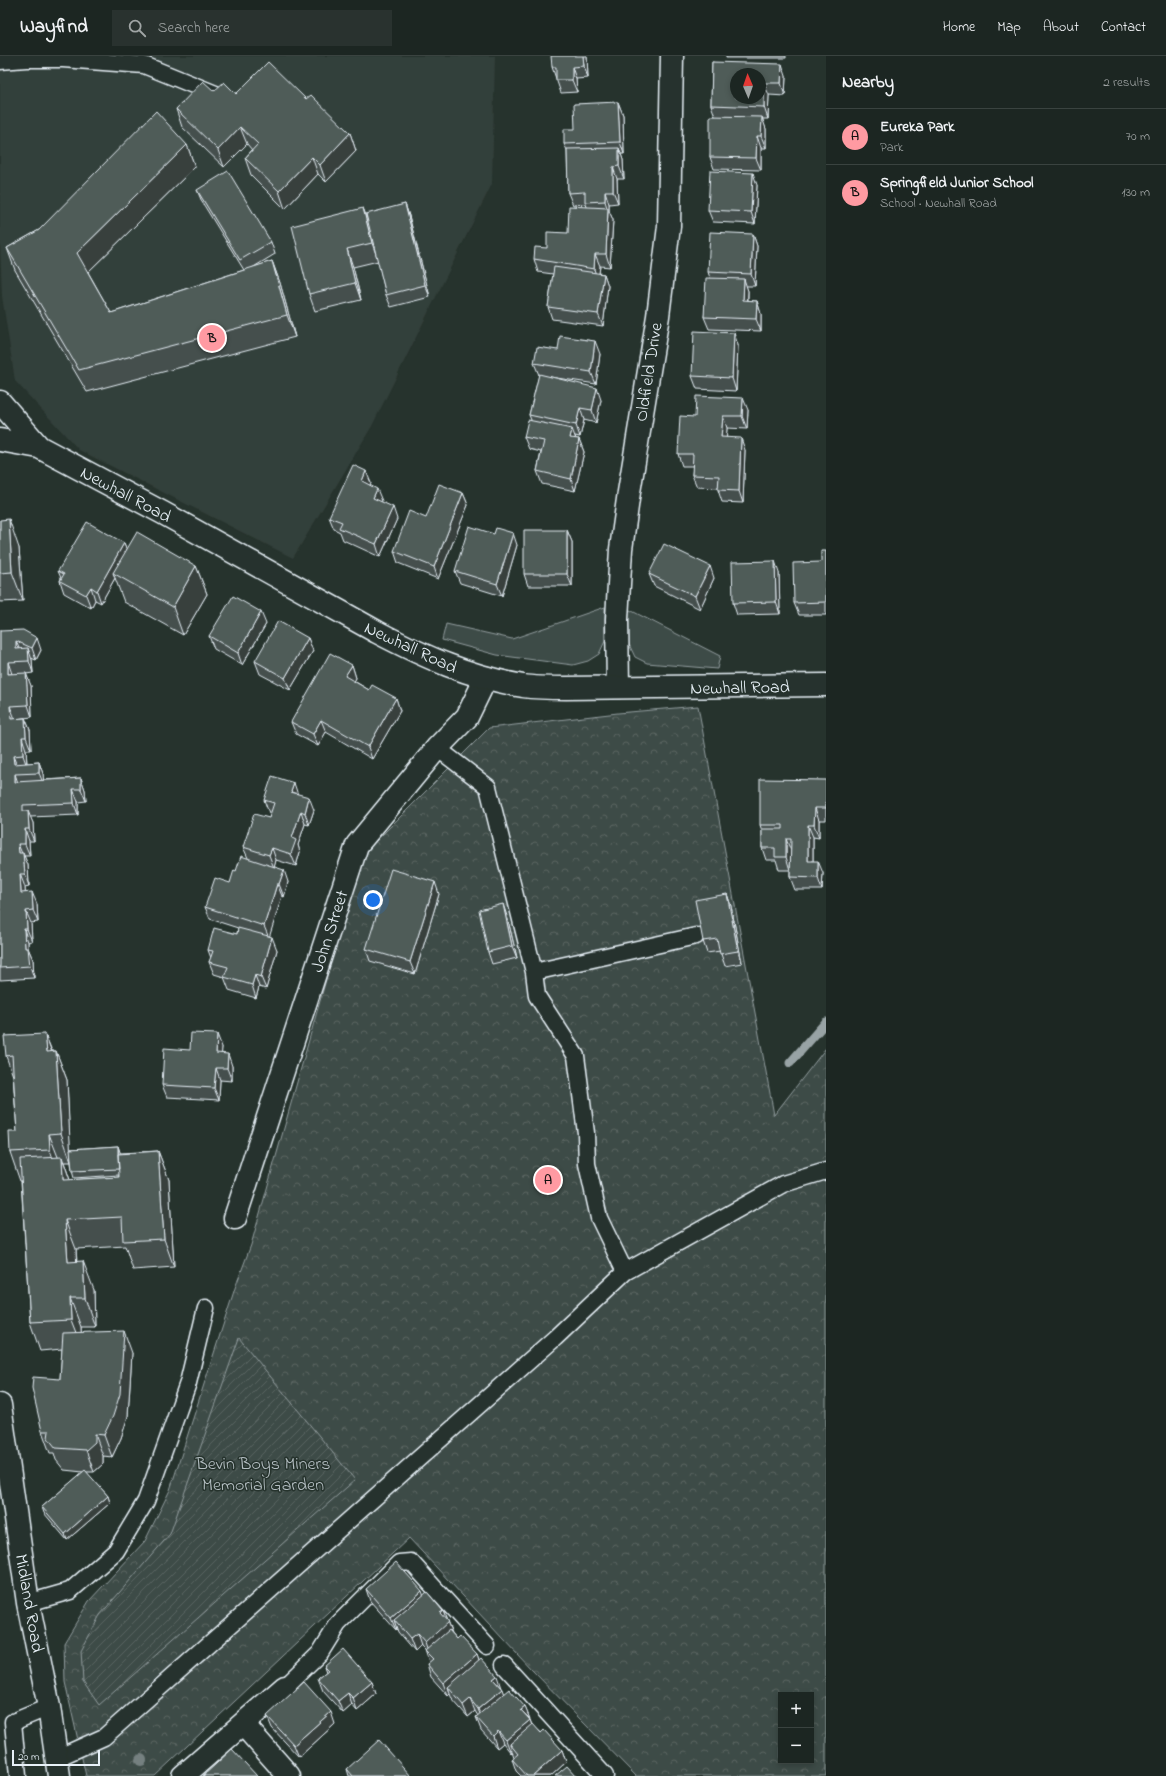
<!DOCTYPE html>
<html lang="en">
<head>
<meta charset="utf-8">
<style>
	:root { --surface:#1c2622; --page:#29322f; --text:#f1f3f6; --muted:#a0a5a5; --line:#3a4340; --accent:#ff9aa2 }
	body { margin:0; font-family:"Indie Flower",sans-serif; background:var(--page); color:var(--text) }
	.controls { position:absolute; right:12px; bottom:12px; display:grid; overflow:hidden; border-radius:0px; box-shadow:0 2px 6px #0003 }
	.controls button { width:36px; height:36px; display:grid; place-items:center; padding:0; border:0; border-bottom:1px solid var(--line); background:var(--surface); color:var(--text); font:20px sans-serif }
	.compass { position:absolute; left:730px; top:12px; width:36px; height:36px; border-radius:50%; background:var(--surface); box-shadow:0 2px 6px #0003; rotate:358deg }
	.scale { position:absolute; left:12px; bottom:10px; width:88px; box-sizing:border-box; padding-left:4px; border:2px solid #e8f1f8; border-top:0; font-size:11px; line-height:14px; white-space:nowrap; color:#e8f1f8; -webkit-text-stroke:3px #26332d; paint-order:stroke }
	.you { position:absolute; left:373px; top:844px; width:14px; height:14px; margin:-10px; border:3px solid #fff; border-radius:50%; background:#1a73e8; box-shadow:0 0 0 6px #1a73e833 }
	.badge { display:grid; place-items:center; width:26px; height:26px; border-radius:50%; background:var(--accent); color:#111; font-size:13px; font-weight:700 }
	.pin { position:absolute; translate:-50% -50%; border:2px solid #fff; box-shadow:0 1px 4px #0006 }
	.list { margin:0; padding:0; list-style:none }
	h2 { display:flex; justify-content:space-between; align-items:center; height:52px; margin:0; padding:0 16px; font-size:17px }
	h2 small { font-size:13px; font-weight:400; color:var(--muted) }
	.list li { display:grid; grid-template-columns:26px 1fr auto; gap:12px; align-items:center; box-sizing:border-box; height:56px; padding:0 16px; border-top:1px solid var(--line) }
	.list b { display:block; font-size:15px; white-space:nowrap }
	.list p { margin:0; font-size:13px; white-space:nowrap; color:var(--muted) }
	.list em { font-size:13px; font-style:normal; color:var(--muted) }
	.icon { flex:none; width:22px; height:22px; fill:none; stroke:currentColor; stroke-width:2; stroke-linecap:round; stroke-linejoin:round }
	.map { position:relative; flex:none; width:826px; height:1720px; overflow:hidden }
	header { display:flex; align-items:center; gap:24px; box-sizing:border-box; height:56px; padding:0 20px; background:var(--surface); border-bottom:1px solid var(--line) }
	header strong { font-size:19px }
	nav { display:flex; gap:22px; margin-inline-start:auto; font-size:14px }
	.search { width:280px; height:36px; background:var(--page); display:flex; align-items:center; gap:10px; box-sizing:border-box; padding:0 14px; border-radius:0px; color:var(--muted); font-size:15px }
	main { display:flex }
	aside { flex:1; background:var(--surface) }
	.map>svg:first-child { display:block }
	.built { fill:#333f3a }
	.grass { fill:#3e4b47; stroke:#939ea0 }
	.park { fill:url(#park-crowns); stroke:#939ea0; fill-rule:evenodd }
	.garden { fill:url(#garden-furrows); stroke:#939ea0 }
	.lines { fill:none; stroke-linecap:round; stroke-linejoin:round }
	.stream { stroke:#98a3a5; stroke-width:9 }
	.service-casing { stroke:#e8f1f8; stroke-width:19 }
	.minor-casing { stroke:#e8f1f8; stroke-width:25 }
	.secondary-casing { stroke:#e8f1f8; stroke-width:25 }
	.service { stroke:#26332d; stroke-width:16 }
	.minor { stroke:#26332d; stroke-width:22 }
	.secondary { stroke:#26332d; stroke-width:22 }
	.tree { fill:#758080 }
	.wall { fill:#454f4d; stroke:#e8f1f8; fill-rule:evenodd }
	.shaded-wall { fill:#38403e; stroke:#e8f1f8 }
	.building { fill:#505c59; stroke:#e8f1f8; fill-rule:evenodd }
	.labels { text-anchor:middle; stroke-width:3; stroke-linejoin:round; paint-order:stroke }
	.street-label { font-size:18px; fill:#e8f1f8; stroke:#26332d }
	.park-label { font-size:18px; fill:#b5bfc3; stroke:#26332d }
</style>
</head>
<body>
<header>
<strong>Wayfind</strong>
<div class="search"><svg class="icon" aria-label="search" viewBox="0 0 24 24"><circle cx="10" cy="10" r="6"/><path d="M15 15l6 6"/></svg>Search here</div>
<nav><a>Home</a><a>Map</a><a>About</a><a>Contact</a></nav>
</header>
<main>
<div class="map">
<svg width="826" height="1720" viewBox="0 0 826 1720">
	<defs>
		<pattern id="park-crowns" width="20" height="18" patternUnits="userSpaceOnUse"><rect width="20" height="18" fill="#3e4b47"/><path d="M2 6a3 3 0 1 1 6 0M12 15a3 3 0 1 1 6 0" fill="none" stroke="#5a6562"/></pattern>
		<pattern id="garden-furrows" width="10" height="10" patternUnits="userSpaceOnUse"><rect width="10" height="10" fill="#3e4b47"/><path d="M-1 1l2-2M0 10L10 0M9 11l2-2" fill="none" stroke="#5a6562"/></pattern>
	</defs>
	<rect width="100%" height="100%" fill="#26332d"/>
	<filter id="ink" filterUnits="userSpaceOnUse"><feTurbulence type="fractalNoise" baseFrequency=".025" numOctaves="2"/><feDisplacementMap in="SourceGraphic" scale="8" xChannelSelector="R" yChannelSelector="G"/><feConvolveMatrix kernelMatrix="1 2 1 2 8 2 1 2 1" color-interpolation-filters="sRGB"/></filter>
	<g filter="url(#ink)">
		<path class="built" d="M0,0H495L492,128L372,370L293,502L79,394L15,325L2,240L0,186Z"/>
		<path class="grass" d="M605,551V585L599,598L588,605L573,609L497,599L442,584L446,568L512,583Z
			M628,553L720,600L717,613L647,607L635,601L627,584Z"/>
		<path class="park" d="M698,650L774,1059L826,992V1720H636L531,1613L409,1482L155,1720H86L65,1626L64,1587L89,1545L145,1485L170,1434L235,1232L251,1189L333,899L364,797L489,672L618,657ZM781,1639H811V1705H781Z"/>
		<path class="garden" d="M239,1282L355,1424L99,1649L83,1626L81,1595L100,1559L170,1478Z"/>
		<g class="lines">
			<path class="stream" d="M790,1007L826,966"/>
			<defs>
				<path id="service" d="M0,5L26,3H63L144,9L218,39
					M437,692L488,731L534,916L696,880
					M534,916L537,940L576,1000L586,1077L587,1108L599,1162L625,1216
					M28,1547L70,1535L116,1495L146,1445L188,1327L206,1252
					M504,1609L605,1720
					M285,1631L320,1597L338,1568L399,1507L411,1506L487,1590
					M57,1702L104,1681L555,1282L625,1216L783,1128L826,1115
					M18,1720L13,1666L49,1651"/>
				<path id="minor" d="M618,631L617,563L621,493L629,436L658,260L669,170L672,0
					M235,1162L357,789L437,692L467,661L486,622
					M0,1349L28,1547L49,1651L59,1720
					M243,1668L289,1720
					M183,1720L285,1631"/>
				<path id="secondary" d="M0,346L39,391
					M0,384L39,391L163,457L377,576C427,602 467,620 523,630C537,632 552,632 566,632L826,629"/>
			</defs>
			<use href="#service" class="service-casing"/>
			<use href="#minor" class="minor-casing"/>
			<use href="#secondary" class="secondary-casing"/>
			<use href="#service" class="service"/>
			<use href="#minor" class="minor"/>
			<use href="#secondary" class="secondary"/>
		</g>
		<circle class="tree" cx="141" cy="1704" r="6"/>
		<path class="wall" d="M587,0L588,22L576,23L577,36L561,37L552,11Z
			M726,0H786V2H726Z
			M712,6L786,20L785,40L769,39L768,63H762L766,73V92H761V114L714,113L710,101L715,60L711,49Z
			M214,35L306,43L350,77L356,95L326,126L318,118L285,153L251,119L245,102L252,94L247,88L224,111L182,71L176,53Z
			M618,46L623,59L624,98H621L623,104L624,123H617L618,147L609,148V155L613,164L610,211L600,210L599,217L604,218L608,230L603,270L552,263L548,251L553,218L538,216L534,203L547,192L568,177L587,151L586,148L573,149L568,137L567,94L564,88L575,73Z
			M187,89L195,111L88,216L111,257L244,214L202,146L197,134L271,186L275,198L252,212L272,205L280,227L295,281L87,336L15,214L7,192L39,174Z
			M757,129L755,168L713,166L708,154Z
			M405,148L409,160L430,241L391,251L386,239L378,205L353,211L361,244L315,255L309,238L363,152L366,160Z
			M753,178L757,190L755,230H746L748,235V245H757L761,258V275L709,273L704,261L710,222L708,216Z
			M738,289L736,335L697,333L692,320Z
			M558,294L600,298L596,328L550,321L601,344L596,367L584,364L580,381L575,380L576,383H579L584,396L575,435L542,428L537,415L541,396L529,393L524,381L531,364L529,359L539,319L534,307Z
			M748,354L747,373L727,372L726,382L745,394L743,447L722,446L718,434V432L697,431L692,419L693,410H682L678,398L695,361Z
			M371,427L370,429L382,445L381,446L397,463L380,501L343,484L340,476L334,473L329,461Z
			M463,437L468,449L438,523L398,507L394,495L426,462Z
			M0,464L19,492L23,545L0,546Z
			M567,474L572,486V530H528L524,518Z
			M124,487L127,494L196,510L207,538L183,579L124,546L115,522L101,547L95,544L91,552L64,537L60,525L61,522L58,515Z
			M517,489L502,540L460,527L455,515Z
			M826,495V559H799L794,547L821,506Z
			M779,517L780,558L737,559L733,547Z
			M649,518L714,522L700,553L654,530Z
			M266,568L242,609L214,593L209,580Z
			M0,575L41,594L36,604L31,602L32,604L33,617L26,618L31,630L32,661L15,663L25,662L30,674L31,694H26L27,707L39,706L43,718V724L81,722L85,734L86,745L78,746V759L30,761L33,767L34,785H29L30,800H24L28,809L29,830L25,831V836L37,848L38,866L31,867L32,885L28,886V892L33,904L34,922L0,924Z
			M308,582L313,595L290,634L260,618L255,605Z
			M352,609L356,622L354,625L369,634L396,642L400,655L372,703L326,676L318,690L296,678L291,666Z
			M826,724V764H819V782L813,781V805L823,817L822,834H795L790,821V814H779L776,804H766L762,792V775L760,769Z
			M297,738L314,754L309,769L305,768L298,789L300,796L296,810L276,804L274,811L288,826L284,841L282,840L269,880L277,894L266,933L259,931L256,942L229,934L224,921L214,918L209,906L211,902L208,894L237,878L238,872L210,863L205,851L230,827L236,815L248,802L243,791L269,762L271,757H269L264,744Z
			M439,838L415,918L370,905L366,893Z
			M727,838L731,850L742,907L725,910L720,895L707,897L703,885Z
			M507,860L517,902L492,908L488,896Z
			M45,978L52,995H56L67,1024L70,1093L118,1090L120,1097L158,1095L169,1124L174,1211L133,1214L125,1190L76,1193L77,1206L94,1234L95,1271H81V1277L132,1297L128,1360L121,1382L112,1401L103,1400V1408L94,1416H86L108,1440L110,1447L67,1484L44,1457L42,1451L83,1416L64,1414L56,1404L54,1397H50L42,1375L60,1323L62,1293L40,1295L30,1266L21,1125H20L10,1096L17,1076L13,1020L6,1000ZM64,1106H71L72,1115L74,1122L119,1119V1121L70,1124Z
			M222,991L221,998L232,1010V1025L220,1024L219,1044L167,1041L162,1029L190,994Z
			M366,1533L423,1539L443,1555L452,1577L457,1583L477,1598L479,1604L501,1632L503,1637L525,1651L532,1669L562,1694L566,1706L551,1720H521L516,1715L512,1703L514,1701L512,1695L511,1697L503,1687L497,1692L481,1674L476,1661L478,1660L475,1655L468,1661L452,1643L450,1638L448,1640L431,1621L427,1608L429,1606L425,1594L421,1590L415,1596L398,1576L397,1573L396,1574L370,1545Z
			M324,1610L372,1626L376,1638L357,1655L352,1649L343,1657L323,1635L318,1622L326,1616Z
			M267,1660L335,1668L299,1701L272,1672Z
			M347,1713L411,1720H349Z"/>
		<path class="shaded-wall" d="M583,0H587L588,22L584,10Z
			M782,8L786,20L785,40L781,27Z
			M572,11L576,23L577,36L572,24Z
			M764,27L769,39L768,63L764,51Z
			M618,46L623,59L624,98L620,86Z
			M762,61L766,73V92L761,80Z
			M240,71L247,88L224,111L218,94Z
			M350,77L356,95L326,126L320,109Z
			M757,80L761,92V114L756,102Z
			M187,89L195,111L85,219L77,197Z
			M619,92L623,104L624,123L619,110Z
			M312,101L318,118L285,153L279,135Z
			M613,111L617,123L618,147L613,135Z
			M753,117L757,129L755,168L751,156Z
			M605,135L609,148V155L613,164L610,211L606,198L608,155L605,145Z
			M405,148L409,160L430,241L425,229Z
			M363,152L370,170L378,204L372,187Z
			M753,178L757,190L755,230L751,218Z
			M347,193L353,211L361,244L355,227Z
			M595,198L600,210L598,225L594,213Z
			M272,205L280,227L295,281L287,259Z
			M604,218L608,230L603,270L598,258Z
			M744,223L748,235L747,257L743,244Z
			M757,245L761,258V275L756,263Z
			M734,277L738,289L736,335L732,322Z
			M595,285L600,298L596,328L591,316Z
			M597,332L601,344L596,367L592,354Z
			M743,342L748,354L747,373L742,360Z
			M580,352L584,364L580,381L576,369Z
			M723,360L727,372L726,394L721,381Z
			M572,373L577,386L570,382Z
			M741,382L745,394L743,447L739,435Z
			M579,383L584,396L575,435L571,423Z
			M366,415L371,427L366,438L362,425Z
			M377,433L382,445L378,454L373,442Z
			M463,437L468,449L438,523L434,511Z
			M393,451L397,463L380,501L376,488Z
			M9,463L19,492L23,545L12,516Z
			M567,474L572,486V530L567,518Z
			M513,477L517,489L502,540L497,528Z
			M124,487L129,500L113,517L115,522L101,547L97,535Z
			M775,505L779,517L780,558L776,546Z
			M196,510L207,538L183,579L173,551Z
			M710,510L714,522L700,553L695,540Z
			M91,531L95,544L91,552L86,539Z
			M261,556L266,568L242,609L238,597Z
			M37,582L41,594L36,604L32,592Z
			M308,582L313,595L290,634L285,622Z
			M16,585L21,597L16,593Z
			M28,592L32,604L33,617L29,605Z
			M8,606L12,618H8Z
			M352,609L356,622L350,633L345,620Z
			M26,617L31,630L32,661L28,649Z
			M396,642L400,655L372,703L368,691Z
			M10,650L15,663L16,675L11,663Z
			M25,662L30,674L31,694L26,681Z
			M321,664L326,676L318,690L313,678Z
			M22,681L26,694L27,711L23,699Z
			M13,700L18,712L14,708Z
			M39,706L43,718L44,729L39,717Z
			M15,718L19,730L15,726Z
			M81,722L85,734L86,745L81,733Z
			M294,727L298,739L291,736Z
			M73,733L78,746V759L74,747Z
			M309,741L314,754L309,769L305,757Z
			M815,752L819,764V782L814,769Z
			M28,755L33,767L34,785L29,773Z
			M301,755L305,768L298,789L300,796L296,810L291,798L292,782Z
			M808,769L813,781V817L808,805Z
			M25,773L29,785L30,800L25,788Z
			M786,783L791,795L790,814L786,801Z
			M18,788L23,800L19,797Z
			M272,792L276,804L274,812L269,799Z
			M23,797L28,809L29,830L25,818Z
			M818,805L823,817L822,834L818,822Z
			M284,814L288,826L284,841L279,828Z
			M20,818L25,831L26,849L21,837Z
			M435,826L439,838L415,918L410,906Z
			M277,828L282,840L269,882L264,870Z
			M32,836L37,848L38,866L33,854Z
			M727,838L731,850L742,907L738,895Z
			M503,848L507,860L517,902L512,890Z
			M26,855L31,867L32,885L27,873Z
			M24,873L28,886V892L33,904L34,922L30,910L25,892Z
			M272,881L277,894L266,933L261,921Z
			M255,919L259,931L256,942L252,929Z
			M45,978L56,1007L47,996Z
			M217,978L222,991L221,1009L216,997Z
			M56,995L67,1024L71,1106L61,1077Z
			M228,998L232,1010V1025L227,1012Z
			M216,1012L220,1024L219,1044L214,1032Z
			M49,1078L60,1106V1123L50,1094Z
			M118,1090L120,1096L122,1119L119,1113Z
			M158,1095L169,1124L174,1211L164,1183Z
			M62,1101L72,1130L63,1124Z
			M65,1164L76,1193L78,1235L68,1206Z
			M83,1205L94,1234L95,1271L85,1242Z
			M70,1242L81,1271L82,1292L71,1264Z
			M124,1275L132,1297L128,1360L121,1382L112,1401L104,1379Z
			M95,1378L103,1400V1408L94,1416L86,1394Z
			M108,1440L110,1447L67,1484L65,1478Z
			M422,1535L426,1547L394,1564L397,1573L396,1574L391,1562Z
			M443,1555L452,1578L429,1599L425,1587L440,1557Z
			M417,1578L421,1590L415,1596L410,1583Z
			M477,1598L481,1610L448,1631L450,1638L448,1640L443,1627Z
			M497,1620L501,1632L493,1623Z
			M372,1626L376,1638L357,1655L353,1642Z
			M502,1633L506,1645L483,1665L478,1653Z
			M348,1637L352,1649L343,1657L338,1645Z
			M470,1643L475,1655L468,1661L463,1649Z
			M525,1651L530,1663L521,1654Z
			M331,1656L335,1668L299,1701L294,1689Z
			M530,1664L534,1676L510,1688L512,1695L511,1697L506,1684Z
			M498,1675L503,1687L497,1692L493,1680Z
			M562,1694L566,1706L551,1720H533Z"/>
		<path class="building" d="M551,0H583L584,10L572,11V24H556V11H552Z
			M268,6L306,43L311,39L350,77L320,109L312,101L279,135L245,102L258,88L240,71L218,94L176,53L203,25L214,35L224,26L236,38Z
			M712,6L782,8L781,27H764V51L711,49ZM736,18H760V42H736Z
			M618,46L620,86L564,88V73H575L574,48Z
			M156,55L187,89L77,197L111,257L272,205L287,259L79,314L7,192L39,174Z
			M710,60L762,61L761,80H757L756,102L710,101Z
			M619,92V110L613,111V135H605V145L585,146V136L568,137L567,93Z
			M228,115L271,186L240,204L197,134Z
			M710,115L753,117L751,156L708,154Z
			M405,148L425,229L386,239L366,158Z
			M569,150L608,152L606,198H595L594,213L534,203L535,191L547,192V176L568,177Z
			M363,152L372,187L347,193L355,227L309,238L292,170Z
			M710,176L753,178L751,218L708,216Z
			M554,211L604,218L598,258L548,251Z
			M706,222L744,223L743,244L757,245L756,263L704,261Z
			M694,275L734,277L732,322L692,320Z
			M560,280L595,285L591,316L534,307L537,291L558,294Z
			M539,318L597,332L592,354L580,352L576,369L529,359Z
			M696,340L743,342L742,360H723L721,381L741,382L739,435L718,434L719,420L692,419L693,398H678L680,360L695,361Z
			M528,364L572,373L570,382L579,383L571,423L537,415L544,385L524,381Z
			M353,409L366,415L362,425L377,433L373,442L393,451L376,488L339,472L342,466L329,461Z
			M439,428L463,437L434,511L394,495L409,455L426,462Z
			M9,463L12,516L0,517V464Z
			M87,466L124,487L97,535L91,531L86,539L60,525L64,518L58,515Z
			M469,470L494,478L496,472L513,477L497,528L455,515Z
			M524,474H567V518H524Z
			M137,476L196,510L173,551L113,517Z
			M664,488L710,510L695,540L649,518Z
			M821,495H826V546L794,547L793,507L821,506Z
			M775,505L776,546L733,547L732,506Z
			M233,540L261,556L238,597L209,580Z
			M278,565L308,582L285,622L255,605Z
			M23,574L37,582L32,592L16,585V593L28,592L29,605L8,606V618L26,617L27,630L28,649L10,650L11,663L25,662L26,681H22L23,699L13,700L14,708L39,706V717L15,718V726L81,722V733H73L74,747L23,749V755H28L29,773H25V788H18L19,797H23L25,818H20L21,837L32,836L33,854L26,855L27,873H24L25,892H28L30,910L0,912V575Z
			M330,597L352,609L345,620L369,634L372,629L396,642L368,691L321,664L313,678L291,666Z
			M272,720L294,727L291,736L309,741L305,757L301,755L292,782L296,784L291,798L272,792L269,799L243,791L254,758L269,762L274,747L264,744Z
			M760,723L826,724V752H815L814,769H808V805H818V822L790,821L791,783H786V801H775V792H762V773H783V769H760Z
			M241,800L284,814L279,828H277L264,870L205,851L215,822L230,827L234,814L236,815Z
			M391,813L435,826L410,906L366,893Z
			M727,838L738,895L720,898L717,883L703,885L695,844Z
			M503,848L512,890L488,896L479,854Z
			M214,872L237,878L238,872L272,881L261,921L255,919L252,929L224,921L228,911L209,906L213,895L208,894Z
			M191,977L217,978L216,997L228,998L227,1012H216L214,1032L162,1029L164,992L190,994Z
			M45,978L47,996L56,995L61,1077L49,1078L50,1094L10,1096L9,1076H17L12,999L6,1000L4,980Z
			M118,1090V1098L119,1113L72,1115L70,1093Z
			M158,1095L164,1183L123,1185L122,1161L65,1164L68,1206L83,1205L85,1242H70L71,1264L30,1266L20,1103L62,1101L63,1124L119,1121L118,1098Z
			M124,1275L120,1338L113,1360L104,1379L95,1378V1386L86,1394L56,1392L48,1382L49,1375H42L32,1332L33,1321L60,1323L63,1277Z
			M85,1414L108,1440L65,1478L42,1451Z
			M396,1506L422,1535L391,1562L366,1533Z
			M427,1536L443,1555L440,1557L448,1566L425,1587L417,1578L410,1583L394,1564Z
			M449,1574L457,1583L460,1580L477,1598L443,1627L427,1608L433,1603L425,1595Z
			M343,1593L372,1626L353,1642L348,1637L338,1645L318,1622L328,1614L324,1610Z
			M481,1602L497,1620L493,1623L502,1633L478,1653L470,1643L463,1649L448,1631Z
			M304,1626L331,1656L294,1689L267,1660Z
			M509,1633L525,1651L521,1654L530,1664L506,1684L498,1675L493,1680L476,1661Z
			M533,1668L541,1677L544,1674L562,1694L533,1720H527L512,1703L518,1698L510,1688Z
			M379,1684L411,1720H353L347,1713Z
			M232,1693L257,1720H203Z
			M567,1710L576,1720H555Z"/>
	</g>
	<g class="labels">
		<g class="street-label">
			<text transform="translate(648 316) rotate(-81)" y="6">Oldfield Drive</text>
			<text transform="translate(126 438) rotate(28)" y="6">Newhall Road</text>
			<text transform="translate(411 591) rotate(25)" y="6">Newhall Road</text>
			<text transform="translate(740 631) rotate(-1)" y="6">Newhall Road</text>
			<text transform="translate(329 875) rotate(-72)" y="6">John Street</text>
			<text transform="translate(30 1547) rotate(80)" y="6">Midland Road</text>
		</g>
		<g class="park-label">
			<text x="263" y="1413">Bevin Boys Miners<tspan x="263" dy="21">Memorial Garden</tspan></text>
		</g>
	</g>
</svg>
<div class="controls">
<button>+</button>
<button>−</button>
</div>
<svg class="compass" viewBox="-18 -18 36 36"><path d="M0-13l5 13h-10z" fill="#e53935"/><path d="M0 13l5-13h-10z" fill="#a0a5a5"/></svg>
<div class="scale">20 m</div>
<div class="you"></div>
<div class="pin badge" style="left:548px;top:1124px">A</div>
<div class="pin badge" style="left:212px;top:282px">B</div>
</div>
<aside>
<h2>Nearby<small>2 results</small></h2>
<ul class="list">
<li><span class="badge">A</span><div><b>Eureka Park</b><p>Park</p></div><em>70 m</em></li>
<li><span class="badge">B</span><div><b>Springfield Junior School</b><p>School · Newhall Road</p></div><em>130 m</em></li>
</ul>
</aside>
</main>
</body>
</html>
